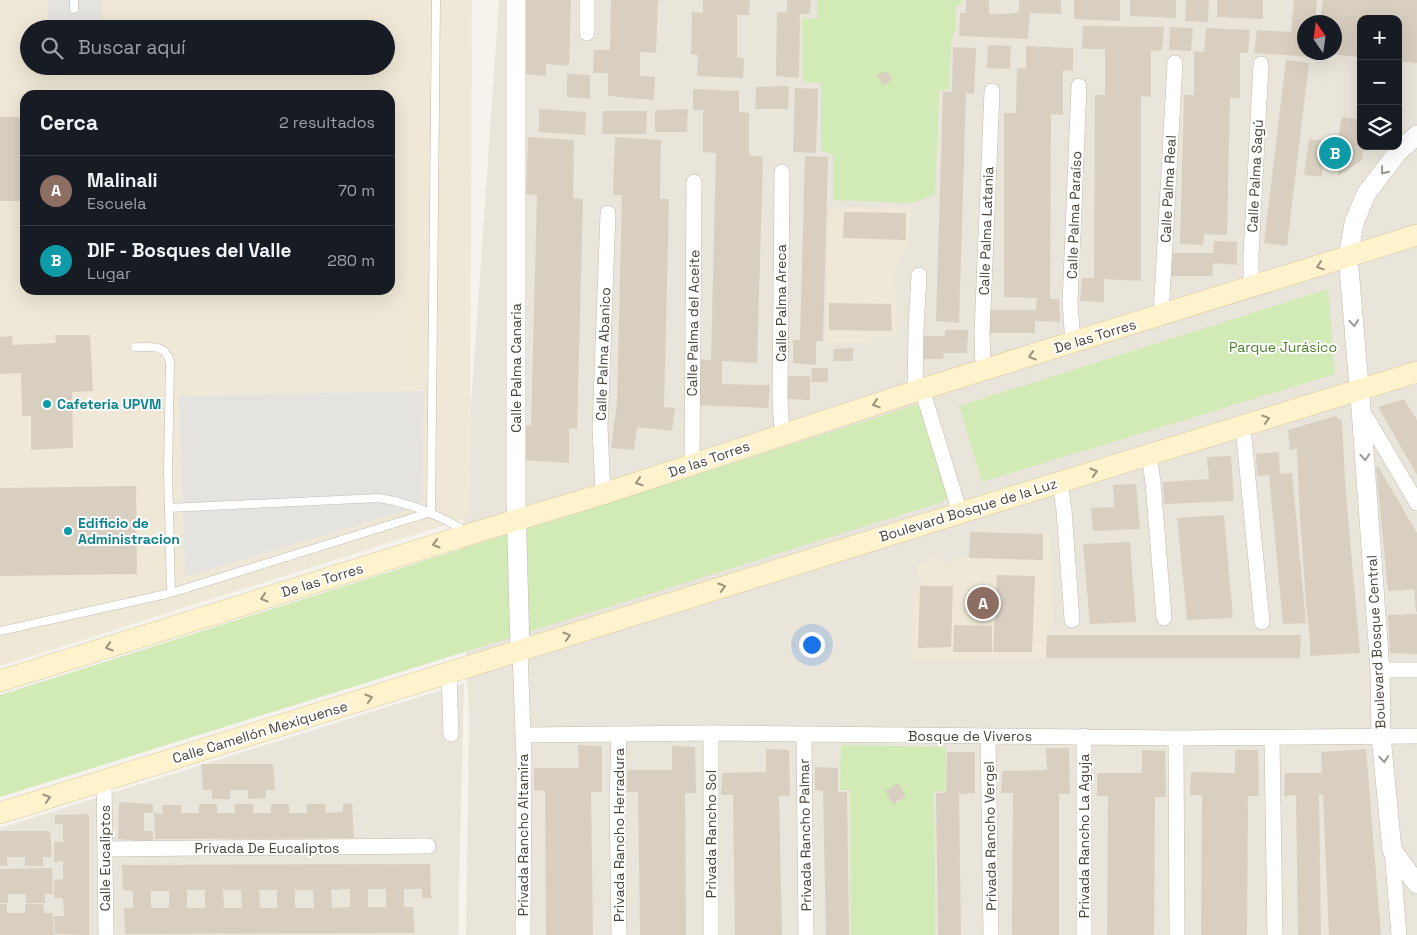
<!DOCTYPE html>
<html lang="es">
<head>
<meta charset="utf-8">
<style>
	:root { --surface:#171b24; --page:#20242c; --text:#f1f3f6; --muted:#9ea1a6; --line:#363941; --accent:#d93025 }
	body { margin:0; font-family:"Space Grotesk",sans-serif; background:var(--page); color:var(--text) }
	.controls { position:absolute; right:15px; top:15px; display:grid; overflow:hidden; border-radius:10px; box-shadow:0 5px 20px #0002 }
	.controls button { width:45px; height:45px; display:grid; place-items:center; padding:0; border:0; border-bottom:1px solid var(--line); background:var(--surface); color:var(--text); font:25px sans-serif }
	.compass { position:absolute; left:1297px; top:15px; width:45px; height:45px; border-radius:50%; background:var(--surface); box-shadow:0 5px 20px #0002; rotate:347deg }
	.you { position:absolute; left:811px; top:644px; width:18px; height:18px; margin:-12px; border:4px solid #fff; border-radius:50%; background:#1a73e8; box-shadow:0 0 0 8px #1a73e833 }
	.badge { display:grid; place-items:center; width:32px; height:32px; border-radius:50%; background:var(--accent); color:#fff; font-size:16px; font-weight:700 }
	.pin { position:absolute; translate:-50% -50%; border:2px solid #fff; box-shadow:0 1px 5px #0006 }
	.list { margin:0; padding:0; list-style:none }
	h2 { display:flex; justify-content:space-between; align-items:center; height:65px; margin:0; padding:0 20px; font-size:21px }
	h2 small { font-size:16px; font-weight:400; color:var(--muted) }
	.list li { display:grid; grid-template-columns:32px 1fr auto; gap:15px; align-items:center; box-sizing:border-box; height:70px; padding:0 20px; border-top:1px solid var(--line) }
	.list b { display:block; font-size:19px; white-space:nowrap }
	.list p { margin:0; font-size:16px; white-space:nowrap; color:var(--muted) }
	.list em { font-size:16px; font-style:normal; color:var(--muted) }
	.icon { flex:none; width:28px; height:28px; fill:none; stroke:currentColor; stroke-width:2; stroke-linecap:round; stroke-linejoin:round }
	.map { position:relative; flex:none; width:1417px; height:935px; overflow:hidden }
	.search { position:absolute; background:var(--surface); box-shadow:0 5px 20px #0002; left:20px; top:20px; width:375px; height:55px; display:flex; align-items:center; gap:12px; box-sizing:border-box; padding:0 18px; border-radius:28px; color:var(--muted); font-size:19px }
	.panel { position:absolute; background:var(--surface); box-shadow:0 5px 20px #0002; left:20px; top:90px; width:375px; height:205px; border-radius:15px }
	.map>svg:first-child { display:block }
	.residential { fill:#eae5da; fill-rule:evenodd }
	.education { fill:#efe8d6; fill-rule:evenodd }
	.green { fill:#d2eab5 }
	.parking { fill:#e5e3e0 }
	.building { fill:#d8cfc1; fill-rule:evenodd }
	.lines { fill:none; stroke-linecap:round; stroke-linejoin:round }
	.service-casing { stroke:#c2bbae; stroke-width:9 }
	.minor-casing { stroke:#c2bbae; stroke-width:16 }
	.tertiary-casing { stroke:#c2bbae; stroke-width:20 }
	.secondary-casing { stroke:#d6c79b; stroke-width:22 }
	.service { stroke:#fff; stroke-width:8 }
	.minor { stroke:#fff; stroke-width:15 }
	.tertiary { stroke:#fff; stroke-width:19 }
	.secondary { stroke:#fff3cd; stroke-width:21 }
	.oneway { stroke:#9c9892 }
	.oneway2 { stroke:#9c937c }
	.culture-dot { fill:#0f9aa8; stroke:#fff; stroke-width:2 }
	.labels { text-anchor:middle; stroke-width:4; stroke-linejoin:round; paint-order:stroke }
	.street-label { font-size:14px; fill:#4b4439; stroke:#fff }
	.park-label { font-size:14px; fill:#4a7f2a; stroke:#fff }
	.culture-label { font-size:14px; font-weight:bold; fill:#0d838f; stroke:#fff; text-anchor:start }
</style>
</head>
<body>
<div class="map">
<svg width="1417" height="935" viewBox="0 0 1417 935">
	<rect width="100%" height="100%" fill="#f6f3ec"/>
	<path class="residential" d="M499,0H1417V935H466L469,716L461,551ZM1361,19H1398V146H1361ZM1304,22H1334V52H1304Z
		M464,683L458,935H0V828Z"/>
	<path class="education" d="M0,0H472L470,517L0,666ZM29,29H386V66H29ZM25,95H390V290H25Z
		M911,207L908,244L895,266L897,335L875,336L867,343H825L830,208Z
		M970,532L1050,534L1053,620L1047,635L1046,658L912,659L913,587L925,586L924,582L920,578L917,571L919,564L929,557L940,558L949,565L957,557L969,558Z"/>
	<path class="green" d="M817,0H961V5L956,6L955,31L951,41L949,89L939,90L935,194L913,203L833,200V155L821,150V83L803,82L802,19L817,18Z
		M1328,289L1335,374L982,482L959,406Z
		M919,404L948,496L942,502L528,632L527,529Z
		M506,535L510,536L512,637L0,797V695Z
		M841,745L946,747L945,791L934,792L935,935H851L850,790H840Z"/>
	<path class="parking" d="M48,0H102V20H48Z
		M424,391L423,505L185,577L179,396Z"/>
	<path class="building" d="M524,0H571L569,66L546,64V76L522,74Z
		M611,0H658L656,53L640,52V76L655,77L654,100L608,96V73H593L594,50H610Z
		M703,0H750L749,15H737V57L744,58L743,78L697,76L698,55L691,54L692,12L703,13Z
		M787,0H811L810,14H800L799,78L776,76L777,12L787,13Z
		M966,0H989V14H1006L1019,12V0H1061V14L1030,13L1028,39L959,36L960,13H966Z
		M1074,0H1120V21L1074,19Z
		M1130,0H1176V18L1130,16Z
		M1186,0H1209L1208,22L1185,21Z
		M1217,0H1263V19L1217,17Z
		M1294,0H1317L1315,22H1304V52H1312V57L1254,53L1257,30L1291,32Z
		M1323,0H1417V63L1398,61V19H1361V57L1326,54V52H1334V22H1320Z
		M1083,26L1164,27L1162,50L1151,51V97L1141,96V281L1104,279V302L1080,301L1082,278H1094L1095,95H1105V49H1082Z
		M1170,27L1193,28L1191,51L1169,50Z
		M1206,28L1250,30L1248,53H1240V98H1230L1227,235L1204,234L1203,245L1180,244L1184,95H1194V51L1204,52Z
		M988,45L1011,46L1010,69L987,68Z
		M1026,46L1073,48V71L1063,70V115L1051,114L1050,299H1059L1060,322L1035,321V333H987L989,310H1036L1037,298L1004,297V113H1016L1017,68L1026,69Z
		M953,47L976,48L974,94L966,93L959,323L936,321L943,92H952Z
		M1286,60L1309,63L1287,246L1264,243Z
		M887,71L892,80L883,85L877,75Z
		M567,74L590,75V99L567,97Z
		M789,86L788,109H755L756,87Z
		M795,88L818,89L816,153L793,152Z
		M693,89L739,91V112L749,113V155L763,157L757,363L722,361V384L770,385L768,408L698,405L699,359L711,360L716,153L703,152V110H693Z
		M539,109L586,112L585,135L539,132Z
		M688,109L687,132H655V110Z
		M603,111H647L646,134H602Z
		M0,117H25V201H0Z
		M1342,117L1361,120V146H1364L1362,160L1338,176L1339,162L1323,161L1322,177L1304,175L1309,139L1337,142Z
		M528,137L574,140L573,198L583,199L577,429L569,428V463L522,460L523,425L531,426L537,195L526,194Z
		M615,137L661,140L660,199H669L664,407L675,408L672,431L637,427L634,450L611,448L617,403L622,195H613Z
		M805,156L828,157L823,341H816V365L793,363V340H800Z
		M844,212L906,213V240L843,238Z
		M1214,241L1237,242V265L1213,263L1212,276H1166L1167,253H1213Z
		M829,303L891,304L892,331L829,330Z
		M945,330H968L967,353H944L943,359H921L922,336H945Z
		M55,335H90L93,391L72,392L73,448L31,450V416H22L21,373L0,374V337L12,336L13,345L56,343Z
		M853,348V361H833L834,349Z
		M812,368H828V382H811Z
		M787,376H810V400L787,399Z
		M1404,399L1417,420V475L1378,407Z
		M1335,416L1342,421L1345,482L1360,653L1310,656V639L1306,604L1299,501L1297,449L1290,450L1288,430Z
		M1279,452L1280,474L1292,473L1306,623L1283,624L1269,475L1257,476L1256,454Z
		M1231,456L1234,501L1164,504L1163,482L1209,479L1207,457Z
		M1378,466L1417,533V612H1416L1414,589L1388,591L1376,468Z
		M1136,484L1140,529L1093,531L1091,508L1114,507L1113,485Z
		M136,486L137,574L0,576V488Z
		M1224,515L1233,618L1187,620L1177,518Z
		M970,532L1043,534V560L969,558Z
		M1130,542L1136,622L1090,624L1083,544Z
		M997,575L1035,576L1032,652H993Z
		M920,586H953L951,647L918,648Z
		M1417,614V654L1390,653L1388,615Z
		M954,625L992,626V652H953Z
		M1047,635H1301L1300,658H1046Z
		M578,745L602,746V792H591L593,935H546L545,791L534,790V768H579Z
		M672,746L695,747L696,793H685L686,935H640L638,792H627V770H672Z
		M1046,748H1069L1070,794H1059V935H1012L1013,793H1001L1002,771L1047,770Z
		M766,749L789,750L790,796H779L782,935H735L733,795H721L722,773L766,772Z
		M1366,749L1381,935H1329L1323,795H1319L1321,935H1298L1296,795L1284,796L1285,773H1322L1321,752Z
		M1142,750L1165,751L1166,797H1155L1154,935H1107L1108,796H1097V773H1142Z
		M1235,750H1258L1259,796H1248L1247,935H1201L1202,795H1190L1191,772L1235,773Z
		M947,752H975V793L959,794L961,935H938L936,793H946Z
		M201,764H273L275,790H266V798L248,799V790H230V799H212V790H203Z
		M815,767L838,768V792H847L849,935H826L823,791L815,790Z
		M898,783L906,796L893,804L885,791Z
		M119,802L153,804V813H144V831H153V842L118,839Z
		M352,803L354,838L155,839L154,813L163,814L162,805H181V813H199V804H217V813H235V804H253V813H271V804H289V813H307V804H325V813L343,812V804Z
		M89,814V935L55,934L54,916H64L63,898H54V880L63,879V861L54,862V842H63V824H55V815Z
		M0,831H50L52,857H43V866H25V857H7V866H0Z
		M430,864L431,898H422V889H404V907H413L415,933L125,934L124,908H133V891L123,890L122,865ZM350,889V907L332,908L331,890ZM368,889H386V907H368ZM187,890H205V908H187ZM223,890H241L242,908H224ZM259,890H277V908H260ZM295,890H313L314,908H295ZM151,891H169V908H151Z
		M52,868L53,894H45V903H26V894H8V903H0V869Z
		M0,904H7V913H25V904H43L44,913H53L54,935H0Z"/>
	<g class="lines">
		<defs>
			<path id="service" d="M74,0V9
				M135,347C152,348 165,343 170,362L168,472L171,593
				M169,508L379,498C411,503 439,515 467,532
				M431,512L436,0
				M0,631L171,593L431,512"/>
			<path id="minor" d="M587,33V0
				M1251,288V256L1261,64
				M1161,316L1175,63
				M1073,343L1070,303L1079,86
				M983,371L982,333L992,91
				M922,389L960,513
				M915,391L916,329L919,275
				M1362,410L1417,503
				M1243,427L1262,622
				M782,434L780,399L782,172
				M1149,455L1153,482L1164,618
				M692,465L694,182
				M1060,482L1064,510L1072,620
				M603,494L600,427L608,213
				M520,651L524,761L523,935
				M1380,670H1417
				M449,673L451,734
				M711,733V935
				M619,734L617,801L619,935
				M523,735L711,733L1176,738L1417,736
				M804,735L806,935
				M988,736L991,935
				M1084,736V935
				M1176,738L1177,935
				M1272,738L1275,935
				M104,780L106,935
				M105,849L428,846
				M1392,850L1399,935"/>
			<path id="tertiary" d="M516,0V502L520,651
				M1417,135L1398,152L1366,194L1354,223L1348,257L1361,409L1380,670L1381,736L1392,850L1417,884"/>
			<path id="secondary" d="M0,681L470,534L603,494L922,389L1417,235
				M0,813L960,513L1417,372"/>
		</defs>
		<use href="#service" class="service-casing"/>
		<use href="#minor" class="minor-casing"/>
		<use href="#tertiary" class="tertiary-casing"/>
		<use href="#secondary" class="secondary-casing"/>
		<use href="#service" class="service"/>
		<use href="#minor" class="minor"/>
		<use href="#tertiary" class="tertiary"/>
		<use href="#secondary" class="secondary"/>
	</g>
	<defs><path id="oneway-chevron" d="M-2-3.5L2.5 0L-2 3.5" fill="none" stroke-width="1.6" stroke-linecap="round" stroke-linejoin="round" transform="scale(1.25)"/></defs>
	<g class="oneway">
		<use href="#oneway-chevron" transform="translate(1384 171) rotate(128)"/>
		<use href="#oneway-chevron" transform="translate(1354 323) rotate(85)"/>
		<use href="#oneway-chevron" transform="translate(1365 457) rotate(86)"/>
		<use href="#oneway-chevron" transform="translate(1384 759) rotate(85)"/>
	</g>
	<g class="oneway2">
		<use href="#oneway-chevron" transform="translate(1320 266) rotate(162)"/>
		<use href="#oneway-chevron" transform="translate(1032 356) rotate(163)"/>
		<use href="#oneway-chevron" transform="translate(876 404) rotate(162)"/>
		<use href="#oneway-chevron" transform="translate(1266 419) rotate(-17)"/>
		<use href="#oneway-chevron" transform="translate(1094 472) rotate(-17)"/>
		<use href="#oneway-chevron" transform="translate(639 482) rotate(162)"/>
		<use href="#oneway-chevron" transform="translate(436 544) rotate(163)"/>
		<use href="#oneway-chevron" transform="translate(722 587) rotate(-17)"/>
		<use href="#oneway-chevron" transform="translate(264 598) rotate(163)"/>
		<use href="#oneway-chevron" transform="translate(567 636) rotate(-17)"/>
		<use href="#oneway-chevron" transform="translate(109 647) rotate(163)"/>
		<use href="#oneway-chevron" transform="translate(369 698) rotate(-17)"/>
		<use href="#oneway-chevron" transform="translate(47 798) rotate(-17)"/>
	</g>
	<g class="culture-dot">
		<circle cx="47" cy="404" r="5"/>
		<circle cx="68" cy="531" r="5"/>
	</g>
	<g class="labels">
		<g class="street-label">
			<text transform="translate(1255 176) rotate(-87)" y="5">Calle Palma Sagú</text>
			<text transform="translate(1168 189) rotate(-87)" y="5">Calle Palma Real</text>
			<text transform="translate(1074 215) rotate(-88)" y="5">Calle Palma Paraíso</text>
			<text transform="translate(986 231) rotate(-88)" y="5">Calle Palma Latania</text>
			<text transform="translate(781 303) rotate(-90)" y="5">Calle Palma Areca</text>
			<text transform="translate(693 323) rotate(-89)" y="5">Calle Palma del Aceite</text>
			<text transform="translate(1095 336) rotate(-17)" y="5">De las Torres</text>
			<text transform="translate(603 354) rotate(-88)" y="5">Calle Palma Abanico</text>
			<text transform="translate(516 368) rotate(-90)" y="5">Calle Palma Canaria</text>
			<text transform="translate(709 459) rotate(-19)" y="5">De las Torres</text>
			<text transform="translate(968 510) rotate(-17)" y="5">Boulevard Bosque de la Luz</text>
			<text transform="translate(322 580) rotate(-17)" y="5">De las Torres</text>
			<text transform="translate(1376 642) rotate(-93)" y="5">Boulevard Bosque Central</text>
			<text transform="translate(260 732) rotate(-17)" y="5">Calle Camellón Mexiquense</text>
			<text x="970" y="741">Bosque de Viveros</text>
			<text transform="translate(711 834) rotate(-90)" y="5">Privada Rancho Sol</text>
			<text transform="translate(523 835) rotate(-90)" y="5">Privada Rancho Altamira</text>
			<text transform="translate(619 835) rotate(-90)" y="5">Privada Rancho Herradura</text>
			<text transform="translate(805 835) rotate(-91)" y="5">Privada Rancho Palmar</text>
			<text transform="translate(990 836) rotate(-91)" y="5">Privada Rancho Vergel</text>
			<text transform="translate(1084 836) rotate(-90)" y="5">Privada Rancho La Aguja</text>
			<text x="267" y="853">Privada De Eucaliptos</text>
			<text transform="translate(105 858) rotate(-90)" y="5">Calle Eucaliptos</text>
		</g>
		<g class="park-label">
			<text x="1283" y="352">Parque Jurásico</text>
		</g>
		<g class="culture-label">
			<text x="57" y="409">Cafeteria UPVM</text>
			<text x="78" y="528">Edificio de<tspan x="78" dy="16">Administracion</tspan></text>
		</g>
	</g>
</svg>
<div class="controls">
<button>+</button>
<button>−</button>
<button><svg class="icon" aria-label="layers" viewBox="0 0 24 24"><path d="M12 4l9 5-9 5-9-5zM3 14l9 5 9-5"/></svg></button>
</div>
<svg class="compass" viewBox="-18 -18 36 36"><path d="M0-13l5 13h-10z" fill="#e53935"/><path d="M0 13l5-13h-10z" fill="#9ea1a6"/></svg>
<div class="you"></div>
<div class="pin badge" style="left:983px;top:603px;background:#8d6e63">A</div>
<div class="pin badge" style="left:1335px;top:153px;background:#0f9aa8">B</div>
<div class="search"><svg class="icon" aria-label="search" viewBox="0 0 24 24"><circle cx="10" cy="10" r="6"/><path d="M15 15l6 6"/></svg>Buscar aquí</div>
<section class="panel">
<h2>Cerca<small>2 resultados</small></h2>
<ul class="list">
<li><span class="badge" style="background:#8d6e63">A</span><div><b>Malinali</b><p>Escuela</p></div><em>70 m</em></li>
<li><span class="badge" style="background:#0f9aa8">B</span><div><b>DIF - Bosques del Valle</b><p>Lugar</p></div><em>280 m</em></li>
</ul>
</section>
</div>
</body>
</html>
